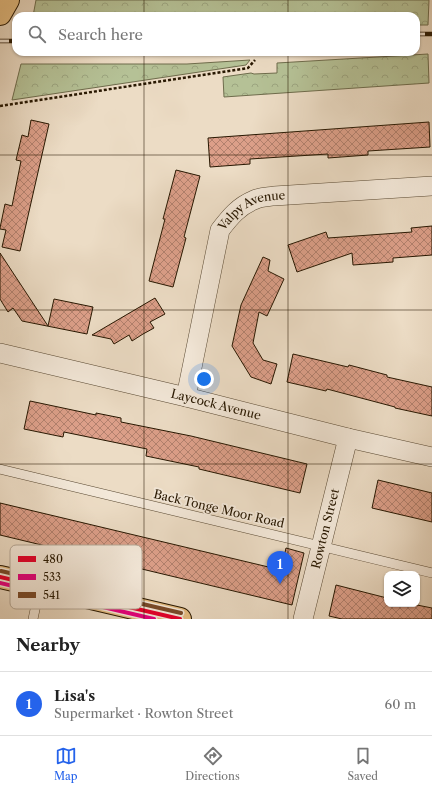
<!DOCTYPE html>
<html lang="en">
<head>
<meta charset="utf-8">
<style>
	:root { --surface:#fff; --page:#f6f6f6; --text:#222; --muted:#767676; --line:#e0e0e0; --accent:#2563eb }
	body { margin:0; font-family:"Libre Caslon Text",serif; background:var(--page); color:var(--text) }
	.controls { position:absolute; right:12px; bottom:12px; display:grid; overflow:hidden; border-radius:8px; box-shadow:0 1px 3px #0004 }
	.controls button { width:36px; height:36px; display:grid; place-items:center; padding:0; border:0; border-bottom:1px solid var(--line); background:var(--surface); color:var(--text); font:20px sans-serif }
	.you { position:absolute; left:204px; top:379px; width:14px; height:14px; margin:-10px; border:3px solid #fff; border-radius:50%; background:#1a73e8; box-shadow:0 0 0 6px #1a73e833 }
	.badge { display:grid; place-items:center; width:26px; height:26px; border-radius:50%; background:var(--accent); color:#fff; font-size:13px; font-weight:700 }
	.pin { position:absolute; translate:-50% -33px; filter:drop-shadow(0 1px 2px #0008) }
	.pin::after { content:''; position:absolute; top:21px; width:14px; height:12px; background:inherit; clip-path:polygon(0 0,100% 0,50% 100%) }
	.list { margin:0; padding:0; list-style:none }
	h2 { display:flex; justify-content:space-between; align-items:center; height:52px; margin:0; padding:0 16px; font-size:17px }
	h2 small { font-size:13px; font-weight:400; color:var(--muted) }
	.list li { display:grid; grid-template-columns:26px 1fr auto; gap:12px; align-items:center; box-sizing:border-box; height:64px; padding:0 16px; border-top:1px solid var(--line) }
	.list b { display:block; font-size:15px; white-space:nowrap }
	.list p { margin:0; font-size:13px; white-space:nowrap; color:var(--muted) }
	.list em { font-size:13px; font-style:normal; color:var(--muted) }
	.icon { flex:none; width:22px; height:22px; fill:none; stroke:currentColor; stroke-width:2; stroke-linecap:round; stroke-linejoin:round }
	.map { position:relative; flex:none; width:432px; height:619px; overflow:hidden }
	.search { position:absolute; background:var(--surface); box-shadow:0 1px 3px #0004; left:12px; right:12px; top:12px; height:44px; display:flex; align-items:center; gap:10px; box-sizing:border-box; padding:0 14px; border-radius:12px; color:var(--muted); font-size:15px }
	.sheet { height:116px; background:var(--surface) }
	nav { display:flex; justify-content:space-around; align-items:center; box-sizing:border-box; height:56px; border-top:1px solid var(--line); background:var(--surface); font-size:11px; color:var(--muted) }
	nav a { display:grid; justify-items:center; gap:2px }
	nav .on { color:var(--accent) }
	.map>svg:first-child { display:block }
	.forest { fill:url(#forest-crowns); stroke:#6e6c4c }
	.building { fill:url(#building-cross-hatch); stroke:#271701 }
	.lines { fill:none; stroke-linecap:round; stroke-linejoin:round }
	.service-casing { stroke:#584832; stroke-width:10 }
	.minor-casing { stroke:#584832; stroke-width:20 }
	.primary-casing { stroke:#271701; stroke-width:24 }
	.trunk-casing { stroke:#271701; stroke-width:24 }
	.path { stroke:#271701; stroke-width:2.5; stroke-dasharray:3 2; stroke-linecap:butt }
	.service { stroke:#f3e8d9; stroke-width:9 }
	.minor { stroke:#f3e8d9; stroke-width:19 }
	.primary { stroke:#e6be82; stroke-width:22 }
	.trunk { stroke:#e6be82; stroke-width:22 }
	.rail-casing { stroke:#271701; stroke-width:4.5 }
	.rail { stroke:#f3e8d9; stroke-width:3; stroke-dasharray:9; stroke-linecap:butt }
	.bus-1-casing { stroke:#f3e8d9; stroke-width:7 }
	.bus-2-casing { stroke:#f3e8d9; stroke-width:7 }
	.bus-3-casing { stroke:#f3e8d9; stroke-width:7 }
	.bus-1 { stroke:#e4002b; stroke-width:4 }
	.bus-2 { stroke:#e5007d; stroke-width:4 }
	.bus-3 { stroke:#7a4b2a; stroke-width:4 }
	.grid { fill:none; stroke:#271701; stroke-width:1; stroke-opacity:0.55 }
	.labels { text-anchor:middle; stroke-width:3.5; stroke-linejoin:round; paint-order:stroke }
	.street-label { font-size:12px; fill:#271701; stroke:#f3e8d9 }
	.key { fill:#f3e8d9; stroke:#b6a998; stroke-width:1 }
	.key-label { font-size:11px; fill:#271701 }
</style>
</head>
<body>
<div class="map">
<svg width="432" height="619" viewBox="0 0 432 619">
	<defs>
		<pattern id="forest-crowns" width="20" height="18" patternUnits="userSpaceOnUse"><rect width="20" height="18" fill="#b5c196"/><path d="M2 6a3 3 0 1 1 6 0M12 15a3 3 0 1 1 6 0" fill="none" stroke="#9ca580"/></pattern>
		<pattern id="building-cross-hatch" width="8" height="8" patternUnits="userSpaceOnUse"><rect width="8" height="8" fill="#dc9f89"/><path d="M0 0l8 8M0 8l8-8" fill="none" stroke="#b2816e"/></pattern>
	</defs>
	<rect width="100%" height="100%" fill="#ecdcc5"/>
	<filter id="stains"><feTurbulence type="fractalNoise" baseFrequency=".005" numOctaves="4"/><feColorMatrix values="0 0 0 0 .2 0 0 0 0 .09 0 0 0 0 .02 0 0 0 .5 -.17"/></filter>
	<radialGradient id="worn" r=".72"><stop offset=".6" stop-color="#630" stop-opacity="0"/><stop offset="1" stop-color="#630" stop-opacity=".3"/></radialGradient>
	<path class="forest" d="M36,0H429L428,25H416V16H33Z
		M428,54L429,83L224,97L223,77L251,73L254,74L277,73V63Z
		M250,60L246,65L12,100L21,64H187Z"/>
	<path class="building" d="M31,120L49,124L20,251L2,247L6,230L0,229V228L5,204L12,206L21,161L16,160L22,135L28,137Z
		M429,122L430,147L368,151V155L328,158V154L250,159V164L210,167L208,138Z
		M176,170L200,176L184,237L186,238L173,287L149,281L165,219H163Z
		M432,226V255L393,258V262L353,265L352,253L297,272L288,245L326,232L328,238L412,232L411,228Z
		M0,253L48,326L54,299L93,307L87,334L22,321L13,308L8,312L0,299Z
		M263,257L270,260L268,271L284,279L267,316L259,312L253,343L263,360L277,364L271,384L251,377L232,346L241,305Z
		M155,298L165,314L150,322L154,328L143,334L132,341L129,335L114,344L111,339L92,335Z
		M293,354L348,367L349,365L387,375V377L432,387V416L395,408V407L327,389L326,391L287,382Z
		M30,401L96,415V413L121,418V422L191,436L307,464L300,493L199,469V467L146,456L147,449L64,432L63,437L24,429Z
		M378,480L432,493V522L372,508Z
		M0,503L281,570L286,548L304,553L292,605L0,535Z
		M336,585L387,598V604H412L432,608V619H342L329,616Z"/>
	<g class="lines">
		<defs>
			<path id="service" d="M0,469L432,573
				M33,619L40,586"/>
			<g id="minor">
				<path id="s1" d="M0,353L186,397L348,438L432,457"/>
				<path id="s2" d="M186,397L220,230C230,217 239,206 254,200C260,197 268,197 274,196L432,186"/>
				<path id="s3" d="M303,619L348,438"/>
			</g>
			<path id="primary" d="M0,577L40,586L180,619"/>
			<path id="trunk" d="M0,14L8,0"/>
		</defs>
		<use href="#service" class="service-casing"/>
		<use href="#minor" class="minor-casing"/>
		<use href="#primary" class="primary-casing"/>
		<use href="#trunk" class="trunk-casing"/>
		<path class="path" d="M0,106L248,68L255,60"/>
		<use href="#service" class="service"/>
		<use href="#minor" class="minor"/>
		<use href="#primary" class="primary"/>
		<use href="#trunk" class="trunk"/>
		<defs>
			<path id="rail" d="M416,34H432
				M0,41H16"/>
		</defs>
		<use href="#rail" class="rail-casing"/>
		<use href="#rail" class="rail"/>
		<defs>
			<path id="bus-1" d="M0,577L180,619"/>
			<path id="bus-2" d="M0,583L154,619"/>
			<path id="bus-3" d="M1,571L181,613"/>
		</defs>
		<use href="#bus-1" class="bus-1-casing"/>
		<use href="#bus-2" class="bus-2-casing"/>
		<use href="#bus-3" class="bus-3-casing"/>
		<use href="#bus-1" class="bus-1"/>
		<use href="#bus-2" class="bus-2"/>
		<use href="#bus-3" class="bus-3"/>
	</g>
	<path class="grid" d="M144,0V16M288,0V16M144,52V619M288,52V619M0,155H432M0,310H432M0,464H432"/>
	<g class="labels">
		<g class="street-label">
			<text dy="4" stroke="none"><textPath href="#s2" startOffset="210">Valpy Avenue</textPath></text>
			<text dy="4" stroke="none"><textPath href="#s1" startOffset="222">Laycock Avenue</textPath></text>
			<text transform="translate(219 509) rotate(13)" y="4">Back Tonge Moor Road</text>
			<text dy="4" stroke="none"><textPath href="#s3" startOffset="93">Rowton Street</textPath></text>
		</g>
	</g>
	<rect x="10" y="545" width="132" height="64" rx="6" class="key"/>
	<rect x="18" y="556" width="18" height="6" fill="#e4002b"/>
	<rect x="18" y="574" width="18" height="6" fill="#e5007d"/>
	<rect x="18" y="592" width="18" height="6" fill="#7a4b2a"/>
	<g class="key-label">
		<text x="43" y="563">480</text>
		<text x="43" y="581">533</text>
		<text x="43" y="599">541</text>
	</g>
	<rect width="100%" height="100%" filter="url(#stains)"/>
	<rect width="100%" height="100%" fill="url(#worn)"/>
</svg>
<div class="controls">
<button><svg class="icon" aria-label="layers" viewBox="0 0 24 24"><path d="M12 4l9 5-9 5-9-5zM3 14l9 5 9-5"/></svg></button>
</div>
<div class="you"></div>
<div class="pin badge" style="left:280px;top:584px">1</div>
<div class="search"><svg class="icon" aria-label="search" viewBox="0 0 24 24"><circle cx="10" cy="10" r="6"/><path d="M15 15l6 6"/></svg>Search here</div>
</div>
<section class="sheet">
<h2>Nearby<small></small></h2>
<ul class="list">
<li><span class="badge">1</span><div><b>Lisa's</b><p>Supermarket · Rowton Street</p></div><em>60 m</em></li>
</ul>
</section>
<nav>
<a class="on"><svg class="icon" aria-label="map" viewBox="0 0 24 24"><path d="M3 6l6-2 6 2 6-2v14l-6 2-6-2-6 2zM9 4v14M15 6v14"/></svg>Map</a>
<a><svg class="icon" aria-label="directions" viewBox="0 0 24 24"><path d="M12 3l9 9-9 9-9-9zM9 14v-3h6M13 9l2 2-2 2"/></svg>Directions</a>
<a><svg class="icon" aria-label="saved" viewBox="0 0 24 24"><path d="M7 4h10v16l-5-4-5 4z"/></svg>Saved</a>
</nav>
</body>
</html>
